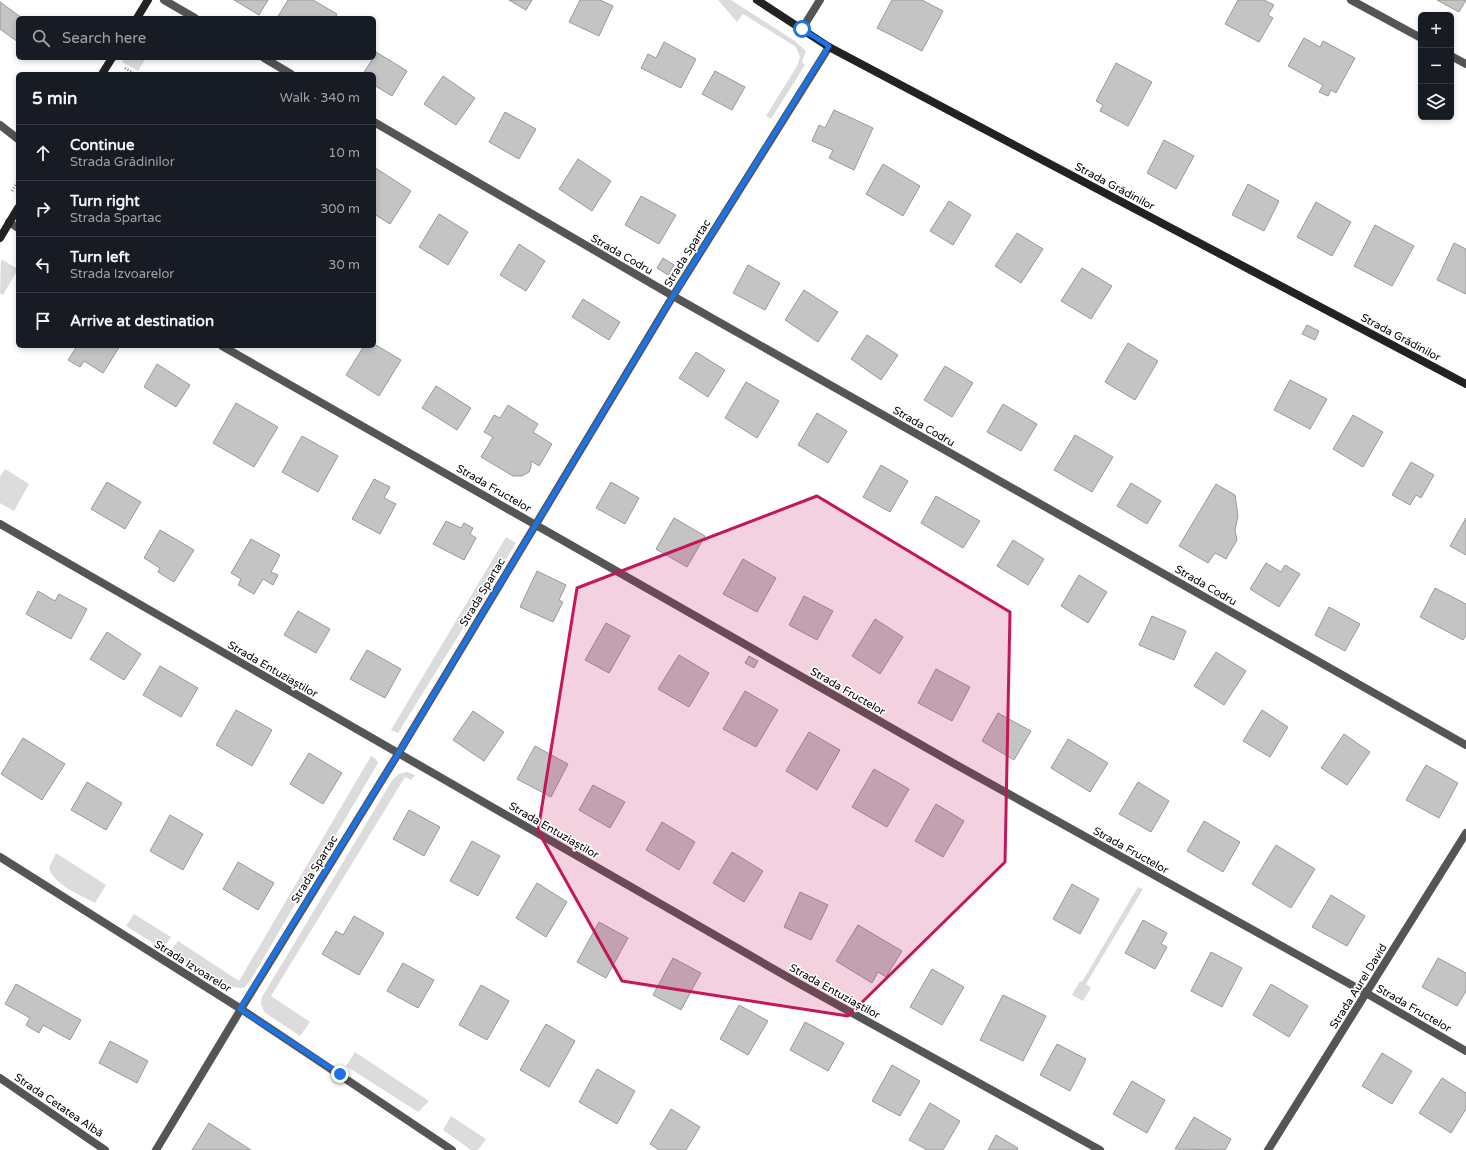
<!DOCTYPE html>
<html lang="en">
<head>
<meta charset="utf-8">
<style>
	:root { --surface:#171b24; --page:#20242c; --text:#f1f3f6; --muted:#9ea1a6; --line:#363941 }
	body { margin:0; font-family:"Varela Round",sans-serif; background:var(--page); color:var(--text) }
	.controls { position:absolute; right:12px; top:12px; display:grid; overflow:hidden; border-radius:6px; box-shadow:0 2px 6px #0003 }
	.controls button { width:36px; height:36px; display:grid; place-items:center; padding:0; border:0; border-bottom:1px solid var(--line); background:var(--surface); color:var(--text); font:20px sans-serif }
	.stop { position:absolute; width:12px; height:12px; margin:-9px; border:3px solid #1a73e8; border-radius:50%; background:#fff }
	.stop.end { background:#1a73e8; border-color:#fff; box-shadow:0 1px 4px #0008 }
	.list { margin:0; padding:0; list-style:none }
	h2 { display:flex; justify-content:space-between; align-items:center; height:52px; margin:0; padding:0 16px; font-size:17px }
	h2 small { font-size:13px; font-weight:400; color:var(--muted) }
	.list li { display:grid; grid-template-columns:26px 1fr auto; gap:12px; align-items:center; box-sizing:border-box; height:56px; padding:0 16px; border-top:1px solid var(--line) }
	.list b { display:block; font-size:15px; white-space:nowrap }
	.list p { margin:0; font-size:13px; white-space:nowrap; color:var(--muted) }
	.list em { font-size:13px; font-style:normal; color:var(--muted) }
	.icon { flex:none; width:22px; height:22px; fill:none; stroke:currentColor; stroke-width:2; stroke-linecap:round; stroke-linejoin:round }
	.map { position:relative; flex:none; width:1466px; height:1150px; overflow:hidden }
	.search { position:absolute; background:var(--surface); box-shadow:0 2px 6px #0003; left:16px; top:16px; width:360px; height:44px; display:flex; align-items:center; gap:10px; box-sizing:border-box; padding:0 14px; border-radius:6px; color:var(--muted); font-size:15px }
	.panel { position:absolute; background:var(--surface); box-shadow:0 2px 6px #0003; left:16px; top:72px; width:360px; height:276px; border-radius:6px }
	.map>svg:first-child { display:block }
	.green { fill:#dcdcdc }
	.building { fill:#c4c4c4; stroke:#999 }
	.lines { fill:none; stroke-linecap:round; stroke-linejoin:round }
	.path { stroke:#777; stroke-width:2.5; stroke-dasharray:1 2; stroke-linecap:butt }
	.street { stroke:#555; stroke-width:8 }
	.secondary { stroke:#222; stroke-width:8 }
	.route { stroke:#1a73e8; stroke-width:5 }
	.marked { fill:#c2185b; fill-opacity:0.2; stroke:#c2185b; stroke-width:3; stroke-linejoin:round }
	.labels { text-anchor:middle; stroke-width:3.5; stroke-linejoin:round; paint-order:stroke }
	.street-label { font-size:11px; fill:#000; stroke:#fff }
</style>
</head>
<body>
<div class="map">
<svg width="1466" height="1150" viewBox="0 0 1466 1150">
	<rect width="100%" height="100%" fill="#fff"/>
	<path class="green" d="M718,0H731L795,41L806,51L802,62L805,65L771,119L766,116L797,66L800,57L796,47L743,14L737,22Z
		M125,58H146L138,71L122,62Z
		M1,259L18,269L3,295L0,293Z
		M5,469L29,484L14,511L0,503V477Z
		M506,537L516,543L398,733L391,730Z
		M371,756L376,759L378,763L250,981L244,988C216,988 192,967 169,953L178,941L239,981Z
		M407,772L415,775L411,780L405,777L271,996L310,1022L300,1036L264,1012L261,1004L262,997L393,779L399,774Z
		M56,853L106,885L95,903C79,894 55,886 49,868Z
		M1138,887L1143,889L1086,984L1091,988L1083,1001L1072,995L1080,981L1082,982Z
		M134,914L171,937L163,949L126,926Z
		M355,1052L429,1101L418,1112L346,1066Z
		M451,1116L486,1139L478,1150H471L443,1130Z"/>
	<path class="building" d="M234,0H268L259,15Z
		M288,0H313L337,14L335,18H277Z
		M509,0H532L526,10Z
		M580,0H600L613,6L599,36L569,22Z
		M892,0H922L943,11L922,51L877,28Z
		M1238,0H1264L1274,5L1268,15L1273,18L1259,42L1225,24Z
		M1437,0H1466L1459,12Z
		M0,2L22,18H18V42L0,29Z
		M1304,38L1320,47L1323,41L1355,58L1336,93L1331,90L1328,96L1319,92L1323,85L1288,66Z
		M664,42L696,59L681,88L641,68L648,54L656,58Z
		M376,52L407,71L392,96L374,85V74H363L373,58H374Z
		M1116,63L1152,82L1128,126L1100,111L1103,105L1096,101Z
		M715,71L745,87L732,110L702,94Z
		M443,76L475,98L456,125L424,104Z
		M834,110L873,128L854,170L829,158L833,150L812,141L819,125L825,128Z
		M505,112L536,129L519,159L489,142Z
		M1164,140L1194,156L1176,189L1147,173Z
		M578,159L611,181L592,211L559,189Z
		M883,164L920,186L903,216L866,194Z
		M374,167L411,191L390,224L374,214Z
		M1248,184L1279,201L1264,231L1232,215Z
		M641,196L676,215L659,244L625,225Z
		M949,201L971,215L953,245L930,231Z
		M1316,202L1351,222L1332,256L1297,237Z
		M439,214L468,232L448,265L419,247Z
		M1375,225L1414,246L1392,286L1354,266Z
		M1017,233L1043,249L1021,283L995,266Z
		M1454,243L1466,249V294L1437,280Z
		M519,244L545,261L526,291L500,275Z
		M663,258L674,265L668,275L657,268Z
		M748,265L780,283L765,310L733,293Z
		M1082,268L1112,286L1091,319L1061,301Z
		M804,290L838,312L818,342L785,320Z
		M583,299L620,322L609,340L572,317Z
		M1307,325L1319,331L1315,340L1302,334Z
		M867,335L898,355L881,380L851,359Z
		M1128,343L1158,361L1135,400L1105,382Z
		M374,344L401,360L379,396L346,375L364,346H374Z
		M77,346H120L103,373L84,361L80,367L68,360Z
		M696,352L725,370L708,397L679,378Z
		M157,364L190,385L176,407L144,387Z
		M945,366L973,383L952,417L924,400Z
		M1290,380L1327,399L1310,429L1274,410Z
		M746,382L779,401L757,438L725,418Z
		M436,386L471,408L457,430L422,408Z
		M236,403L278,427L254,467L213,443Z
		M1003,404L1037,424L1021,451L987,432Z
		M508,405L538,424L533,432L552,444L539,466L531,461V467L529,472L522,476H513L481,457L493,437L484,432L494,415L500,418Z
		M817,413L847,431L828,463L798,445Z
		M1353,415L1383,432L1363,467L1333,449Z
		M1075,435L1113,457L1092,492L1054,470Z
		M302,436L338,456L318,492L282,472Z
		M1411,462L1434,475L1421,498L1416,495L1410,505L1392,495Z
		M881,465L908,481L890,512L863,497Z
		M374,479L390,487L384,498L396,504L380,534L352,519Z
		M107,482L141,502L125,529L91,509Z
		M611,482L639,498L625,524L596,508Z
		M1131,483L1161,501L1147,524L1117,506Z
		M1216,484L1235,495L1238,516L1235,530L1237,540L1226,559L1215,553L1208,563L1179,546Z
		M936,496L980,521L963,548L921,523Z
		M674,518L705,536L687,567L656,549Z
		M1466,518V555L1450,546Z
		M446,521L461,528L464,523L473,528L470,534L476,538L464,560L433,544Z
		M160,530L194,550L174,582L158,572L160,568L144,558Z
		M251,539L280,555L271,572L278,575L273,585L263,579L254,594L238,585L241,579L231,573Z
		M1013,540L1044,559L1028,585L997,566Z
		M743,559L776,578L757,612L723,594Z
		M1266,563L1281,572L1285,565L1300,574L1279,607L1250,589Z
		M537,571L566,585L559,600L563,602L553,622L520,607Z
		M1079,575L1107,592L1088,623L1061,606Z
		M1435,588L1466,604V635L1463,640L1420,617Z
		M38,591L55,601L59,594L87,609L71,639L26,614Z
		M804,596L833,611L817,640L789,625Z
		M1329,607L1360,624L1345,651L1315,635Z
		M298,611L330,629L316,653L284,635Z
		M1152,616L1186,631L1174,660L1139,645Z
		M875,619L903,637L880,674L852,656Z
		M606,623L630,636L609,673L585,660Z
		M107,632L141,654L124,680L90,659Z
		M367,650L401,669L385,698L350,679Z
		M1216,652L1246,671L1224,705L1194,686Z
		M679,655L709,673L689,707L658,689Z
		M749,656L758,661L754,668L745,663Z
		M160,666L198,688L181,717L143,695Z
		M936,669L970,687L952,721L918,703Z
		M745,691L778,710L756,747L723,729Z
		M236,710L272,730L252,766L216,745Z
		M1262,710L1288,727L1270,757L1243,741Z
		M473,711L504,732L484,761L453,740Z
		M998,713L1031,731L1014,760L982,741Z
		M809,732L840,750L817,790L786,771Z
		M1344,734L1370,752L1347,785L1321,768Z
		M23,738L65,764L42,800L1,774Z
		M1068,739L1108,763L1090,792L1051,768Z
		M535,746L568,764L551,797L517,779Z
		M309,753L342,773L323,804L290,784Z
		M1426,765L1458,783L1439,818L1406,800Z
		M874,769L909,789L887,827L852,807Z
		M87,782L122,803L106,830L71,810Z
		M1138,782L1169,801L1151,832L1119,814Z
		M593,785L625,802L610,828L579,810Z
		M936,804L964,821L943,857L915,841Z
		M409,810L440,827L424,856L393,839Z
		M170,815L203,834L183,870L150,851Z
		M1204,821L1240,842L1223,872L1187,851Z
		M662,822L695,842L679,870L646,850Z
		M472,841L500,856L478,896L450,881Z
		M1276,845L1315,869L1291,908L1252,884Z
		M732,852L763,871L744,902L713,883Z
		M238,862L274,883L258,910L223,889Z
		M537,883L567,902L546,937L516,918Z
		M1072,884L1099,899L1080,934L1053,919Z
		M800,892L828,905L811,940L784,927Z
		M1331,895L1365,916L1347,946L1312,927Z
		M354,916L384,933L359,975L322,954L336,931L343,935Z
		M1143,920L1167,933L1161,944L1167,947L1155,969L1125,953Z
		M599,922L628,938L606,978L577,962Z
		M858,925L902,951L886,977L878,972L872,983L836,961Z
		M1211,952L1242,968L1222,1007L1191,991Z
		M673,958L701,973L681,1010L653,995Z
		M1438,958L1466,973V991L1457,1006L1422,987Z
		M403,963L434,980L418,1008L387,991Z
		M932,969L964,987L942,1025L910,1007Z
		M16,984L81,1020L70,1040L43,1025L39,1033L26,1025L30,1018L5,1004Z
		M1271,984L1308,1006L1289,1037L1253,1015Z
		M481,985L509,1001L487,1040L459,1025Z
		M1003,995L1046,1016L1023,1061L980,1040Z
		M739,1005L768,1021L748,1055L720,1039Z
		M805,1022L844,1043L828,1071L790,1050Z
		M546,1024L575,1041L549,1087L520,1070Z
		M110,1041L148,1061L137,1083L99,1063Z
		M1057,1044L1086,1059L1070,1091L1040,1075Z
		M1382,1053L1412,1071L1392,1104L1362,1086Z
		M892,1065L920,1081L900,1116L872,1101Z
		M597,1069L635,1091L617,1124L579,1102Z
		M1442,1078L1466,1093V1109L1451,1133L1419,1113Z
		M1132,1081L1165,1100L1147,1133L1113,1114Z
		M930,1103L960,1121L943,1150H927L909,1140Z
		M671,1109L700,1127L686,1150H659L650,1144Z
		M1194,1117L1231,1139L1225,1150L1175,1149Z
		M209,1123L251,1150H192Z
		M996,1135L1018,1148L1017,1150H988Z"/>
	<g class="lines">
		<path class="path" d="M125,68L135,74
			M12,191L18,181"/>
		<path class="street" d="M164,0L195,18
			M1351,0L1421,38
			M802,29L820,0
			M1451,56L1466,64
			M264,58L291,74
			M374,122L673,296L1466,745
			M0,125L18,139
			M9,222L18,228
			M222,346L953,763L1366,993L1466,1051
			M0,524L798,983L1100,1150
			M0,857L241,1009L452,1150
			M0,1078L105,1150
			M156,1150L241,1009L398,754L673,296L829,47
			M1268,1150L1466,833"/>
		<path class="secondary" d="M757,0L829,47L1466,384
			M137,18L148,0
			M102,74L112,58
			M0,238L18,208"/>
	</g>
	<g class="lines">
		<path class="route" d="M340,1074L240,1009L398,754L673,296L829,46L802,29"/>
	</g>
	<path class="marked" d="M817,496L1010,612L1005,862L848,1016L622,981L538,831L577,588Z"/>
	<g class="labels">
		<g class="street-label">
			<text transform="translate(1115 186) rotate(28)" y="4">Strada Grădinilor</text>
			<text transform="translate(687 253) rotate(-58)" y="4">Strada Spartac</text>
			<text transform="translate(622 254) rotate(30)" y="4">Strada Codru</text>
			<text transform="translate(1401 337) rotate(28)" y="4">Strada Grădinilor</text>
			<text transform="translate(924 426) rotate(30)" y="4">Strada Codru</text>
			<text transform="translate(494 488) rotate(30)" y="4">Strada Fructelor</text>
			<text transform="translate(1206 585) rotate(30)" y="4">Strada Codru</text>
			<text transform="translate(482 592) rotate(-59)" y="4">Strada Spartac</text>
			<text transform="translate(273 669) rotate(30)" y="4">Strada Entuziaștilor</text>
			<text transform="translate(848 691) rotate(30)" y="4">Strada Fructelor</text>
			<text transform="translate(554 830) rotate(30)" y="4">Strada Entuziaștilor</text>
			<text transform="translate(1131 850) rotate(29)" y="4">Strada Fructelor</text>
			<text transform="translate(314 869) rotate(-58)" y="4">Strada Spartac</text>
			<text transform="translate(193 966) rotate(32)" y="4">Strada Izvoarelor</text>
			<text transform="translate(1358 986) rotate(-58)" y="4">Strada Aurel David</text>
			<text transform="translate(835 991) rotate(29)" y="4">Strada Entuziaștilor</text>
			<text transform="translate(1414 1008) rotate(30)" y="4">Strada Fructelor</text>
			<text transform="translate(59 1105) rotate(34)" y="4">Strada Cetatea Albă</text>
		</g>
	</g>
</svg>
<div class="controls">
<button>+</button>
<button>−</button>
<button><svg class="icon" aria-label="layers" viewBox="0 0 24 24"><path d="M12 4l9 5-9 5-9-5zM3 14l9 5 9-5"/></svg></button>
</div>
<div class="stop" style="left:802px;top:29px"></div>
<div class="stop end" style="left:340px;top:1074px"></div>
<div class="search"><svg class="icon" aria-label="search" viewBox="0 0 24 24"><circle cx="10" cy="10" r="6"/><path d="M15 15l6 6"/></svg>Search here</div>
<section class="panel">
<h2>5 min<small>Walk · 340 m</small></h2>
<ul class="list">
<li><svg class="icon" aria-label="ahead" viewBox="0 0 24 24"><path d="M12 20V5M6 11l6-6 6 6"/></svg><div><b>Continue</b><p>Strada Grădinilor</p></div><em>10 m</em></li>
<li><svg class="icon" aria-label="right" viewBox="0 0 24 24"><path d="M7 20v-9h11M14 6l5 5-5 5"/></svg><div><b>Turn right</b><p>Strada Spartac</p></div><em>300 m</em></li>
<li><svg class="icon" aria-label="left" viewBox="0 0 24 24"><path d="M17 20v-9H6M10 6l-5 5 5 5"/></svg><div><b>Turn left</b><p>Strada Izvoarelor</p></div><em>30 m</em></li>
<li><svg class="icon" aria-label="arrive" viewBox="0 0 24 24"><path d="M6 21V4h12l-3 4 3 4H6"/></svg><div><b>Arrive at destination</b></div></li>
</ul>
</section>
</div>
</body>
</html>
